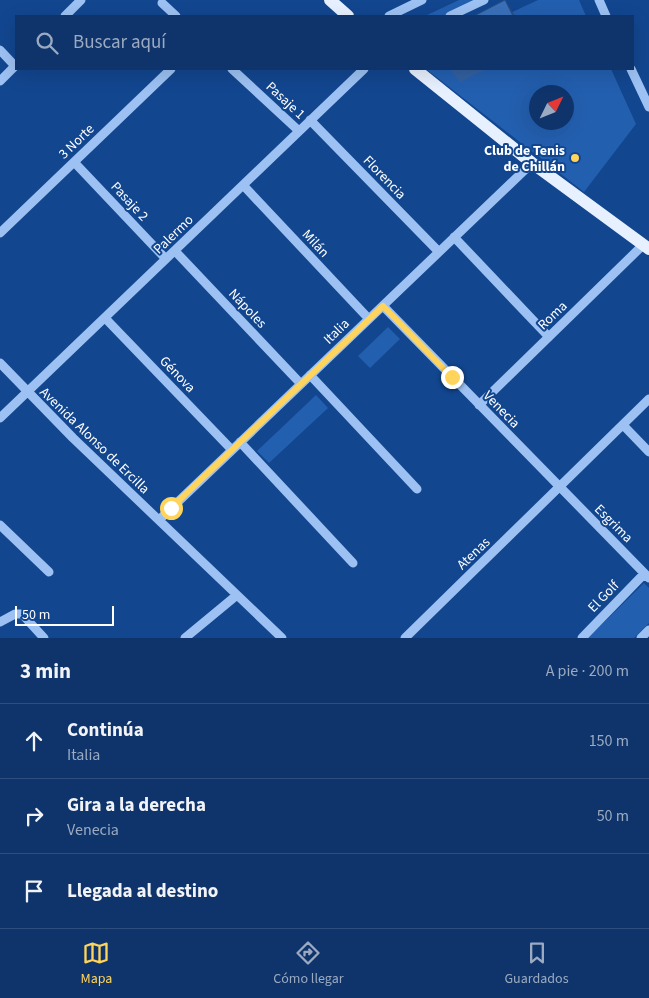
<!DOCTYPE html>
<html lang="es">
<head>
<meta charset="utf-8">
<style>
	:root { --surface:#0e346b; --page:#173c71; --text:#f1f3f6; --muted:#9baac1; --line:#2e4f7e; --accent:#ffd45d }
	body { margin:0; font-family:"Source Sans 3",sans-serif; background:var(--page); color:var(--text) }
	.compass { position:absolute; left:529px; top:85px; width:45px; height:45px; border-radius:50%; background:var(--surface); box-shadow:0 5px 20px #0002; rotate:47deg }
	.scale { position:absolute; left:15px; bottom:12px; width:99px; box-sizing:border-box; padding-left:5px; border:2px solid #fff; border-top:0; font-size:14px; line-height:18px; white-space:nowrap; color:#fff; -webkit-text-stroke:4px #12468f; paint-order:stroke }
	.stop { position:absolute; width:15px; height:15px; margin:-11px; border:4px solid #ffd45d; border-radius:50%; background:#fff }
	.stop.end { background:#ffd45d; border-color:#fff; box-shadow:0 1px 5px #0008 }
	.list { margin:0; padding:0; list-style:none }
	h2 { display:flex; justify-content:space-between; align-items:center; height:65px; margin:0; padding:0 20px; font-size:21px }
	h2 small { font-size:16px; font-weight:400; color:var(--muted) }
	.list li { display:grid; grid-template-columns:32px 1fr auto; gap:15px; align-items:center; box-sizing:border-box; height:75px; padding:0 20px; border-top:1px solid var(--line) }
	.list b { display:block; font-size:19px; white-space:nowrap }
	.list p { margin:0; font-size:16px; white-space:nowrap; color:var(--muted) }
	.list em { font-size:16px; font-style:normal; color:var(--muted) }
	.icon { flex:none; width:28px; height:28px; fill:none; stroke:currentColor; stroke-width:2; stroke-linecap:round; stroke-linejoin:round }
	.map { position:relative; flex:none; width:649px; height:638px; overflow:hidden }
	.search { position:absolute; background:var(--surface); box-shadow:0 5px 20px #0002; left:15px; right:15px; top:15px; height:55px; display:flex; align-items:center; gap:12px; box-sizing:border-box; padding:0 18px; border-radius:0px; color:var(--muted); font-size:19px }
	.sheet { height:290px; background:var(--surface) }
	nav { display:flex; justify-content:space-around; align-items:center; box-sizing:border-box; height:70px; border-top:1px solid var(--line); background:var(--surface); font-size:14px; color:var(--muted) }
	nav a { display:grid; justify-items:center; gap:2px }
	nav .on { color:var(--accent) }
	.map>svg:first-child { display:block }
	.green { fill:#235faf; fill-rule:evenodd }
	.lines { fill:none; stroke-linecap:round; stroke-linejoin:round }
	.minor { stroke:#9cc1f2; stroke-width:9 }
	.major { stroke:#e7f0ff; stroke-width:12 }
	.wall { fill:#32609f }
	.shaded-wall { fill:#294e82 }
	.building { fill:#3a70b9; stroke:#294e82 }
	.route { stroke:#ffd45d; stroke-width:6 }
	.poi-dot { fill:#ffd45d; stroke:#12468f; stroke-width:2 }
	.labels { text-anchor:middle; stroke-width:4; stroke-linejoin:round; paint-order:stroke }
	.street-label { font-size:14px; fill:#fff; stroke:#12468f }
	.poi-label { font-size:14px; font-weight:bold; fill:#fff; stroke:#12468f; text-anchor:end }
</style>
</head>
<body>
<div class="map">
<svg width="649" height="638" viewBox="0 0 649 638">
	<rect width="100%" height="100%" fill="#12468f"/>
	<path class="green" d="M459,0H484L451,16H425Z
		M538,0H579L586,16H504Z
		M426,69H611L636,124L584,192ZM536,92H566V122H536Z
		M388,327L400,339L370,368L358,356Z
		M316,395L328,408L269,463L257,451Z
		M644,583L649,588V623L634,638H588Z"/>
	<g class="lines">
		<path class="minor" d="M599,0L606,16
			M162,3L176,16
			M65,16L81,0
			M389,16L422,0
			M450,16L484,0
			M0,50L15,66
			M232,69L299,131
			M631,69L649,107
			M0,81L16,65
			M310,120L439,252
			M74,162L166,259
			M243,185L369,319
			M0,233L171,69
			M454,237L549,337
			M175,251L301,384
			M383,306L649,578
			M105,318L232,450
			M0,363L73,438L282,638
			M310,375L417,489
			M479,405L643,245
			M0,418L364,69
			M623,425L649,452
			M240,442L353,563
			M159,520L532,163
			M0,525L49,572
			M0,622L15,614H22L44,638
			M185,638L237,595
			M405,638L649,399
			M582,638L644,574
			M641,638L649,630"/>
		<path class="major" d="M330,0L348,16
			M415,69L532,163L649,249"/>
	</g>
	<path class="wall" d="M450,69H486L460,82Z"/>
	<path class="shaded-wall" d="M505,0L513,13L515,16H513Z"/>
	<path class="building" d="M505,0L513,16H474Z"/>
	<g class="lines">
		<path class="route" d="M171,508L383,306L452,377"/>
	</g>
	<circle class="poi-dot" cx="575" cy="158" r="5"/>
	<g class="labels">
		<g class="street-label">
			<text transform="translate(286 100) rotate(43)" y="5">Pasaje 1</text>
			<text transform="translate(76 141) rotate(-44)" y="5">3 Norte</text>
			<text transform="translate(385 177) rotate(46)" y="5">Florencia</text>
			<text transform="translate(130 201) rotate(47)" y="5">Pasaje 2</text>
			<text transform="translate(173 234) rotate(-44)" y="5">Palermo</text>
			<text transform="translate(316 243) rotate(47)" y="5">Milán</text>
			<text transform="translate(248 308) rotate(47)" y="5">Nápoles</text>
			<text transform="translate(552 315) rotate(-44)" y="5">Roma</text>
			<text transform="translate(336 331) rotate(-44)" y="5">Italia</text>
			<text transform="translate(178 374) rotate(46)" y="5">Génova</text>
			<text transform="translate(502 409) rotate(46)" y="5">Venecia</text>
			<text transform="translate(95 440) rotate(44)" y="5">Avenida Alonso de Ercilla</text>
			<text transform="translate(614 523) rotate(45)" y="5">Esgrima</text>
			<text transform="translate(473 553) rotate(-44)" y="5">Atenas</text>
			<text transform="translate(603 596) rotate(-46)" y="5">El Golf</text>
		</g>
		<g class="poi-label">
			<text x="565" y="155">Club de Tenis<tspan x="565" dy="16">de Chillán</tspan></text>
		</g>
	</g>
</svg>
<svg class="compass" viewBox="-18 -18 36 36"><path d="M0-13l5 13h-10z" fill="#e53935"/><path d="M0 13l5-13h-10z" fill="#9baac1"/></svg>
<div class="scale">50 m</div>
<div class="stop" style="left:171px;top:508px"></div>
<div class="stop end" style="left:452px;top:377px"></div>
<div class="search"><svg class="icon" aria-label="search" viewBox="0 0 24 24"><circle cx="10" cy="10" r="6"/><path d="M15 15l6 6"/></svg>Buscar aquí</div>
</div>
<section class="sheet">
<h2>3 min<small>A pie · 200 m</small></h2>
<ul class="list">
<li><svg class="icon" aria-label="ahead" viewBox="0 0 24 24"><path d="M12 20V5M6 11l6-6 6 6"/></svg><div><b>Continúa</b><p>Italia</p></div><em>150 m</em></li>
<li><svg class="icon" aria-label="right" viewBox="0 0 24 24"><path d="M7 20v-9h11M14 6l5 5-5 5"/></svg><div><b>Gira a la derecha</b><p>Venecia</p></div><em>50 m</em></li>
<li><svg class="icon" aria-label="arrive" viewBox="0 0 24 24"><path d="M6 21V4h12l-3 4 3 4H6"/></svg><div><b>Llegada al destino</b></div></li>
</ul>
</section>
<nav>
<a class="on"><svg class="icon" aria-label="map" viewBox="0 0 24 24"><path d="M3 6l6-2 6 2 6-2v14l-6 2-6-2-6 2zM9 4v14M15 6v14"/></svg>Mapa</a>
<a><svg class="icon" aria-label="directions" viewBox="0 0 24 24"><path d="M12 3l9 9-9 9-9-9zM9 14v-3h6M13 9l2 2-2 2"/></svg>Cómo llegar</a>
<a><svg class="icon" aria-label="saved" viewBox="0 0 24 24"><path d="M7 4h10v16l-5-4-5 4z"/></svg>Guardados</a>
</nav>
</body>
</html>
